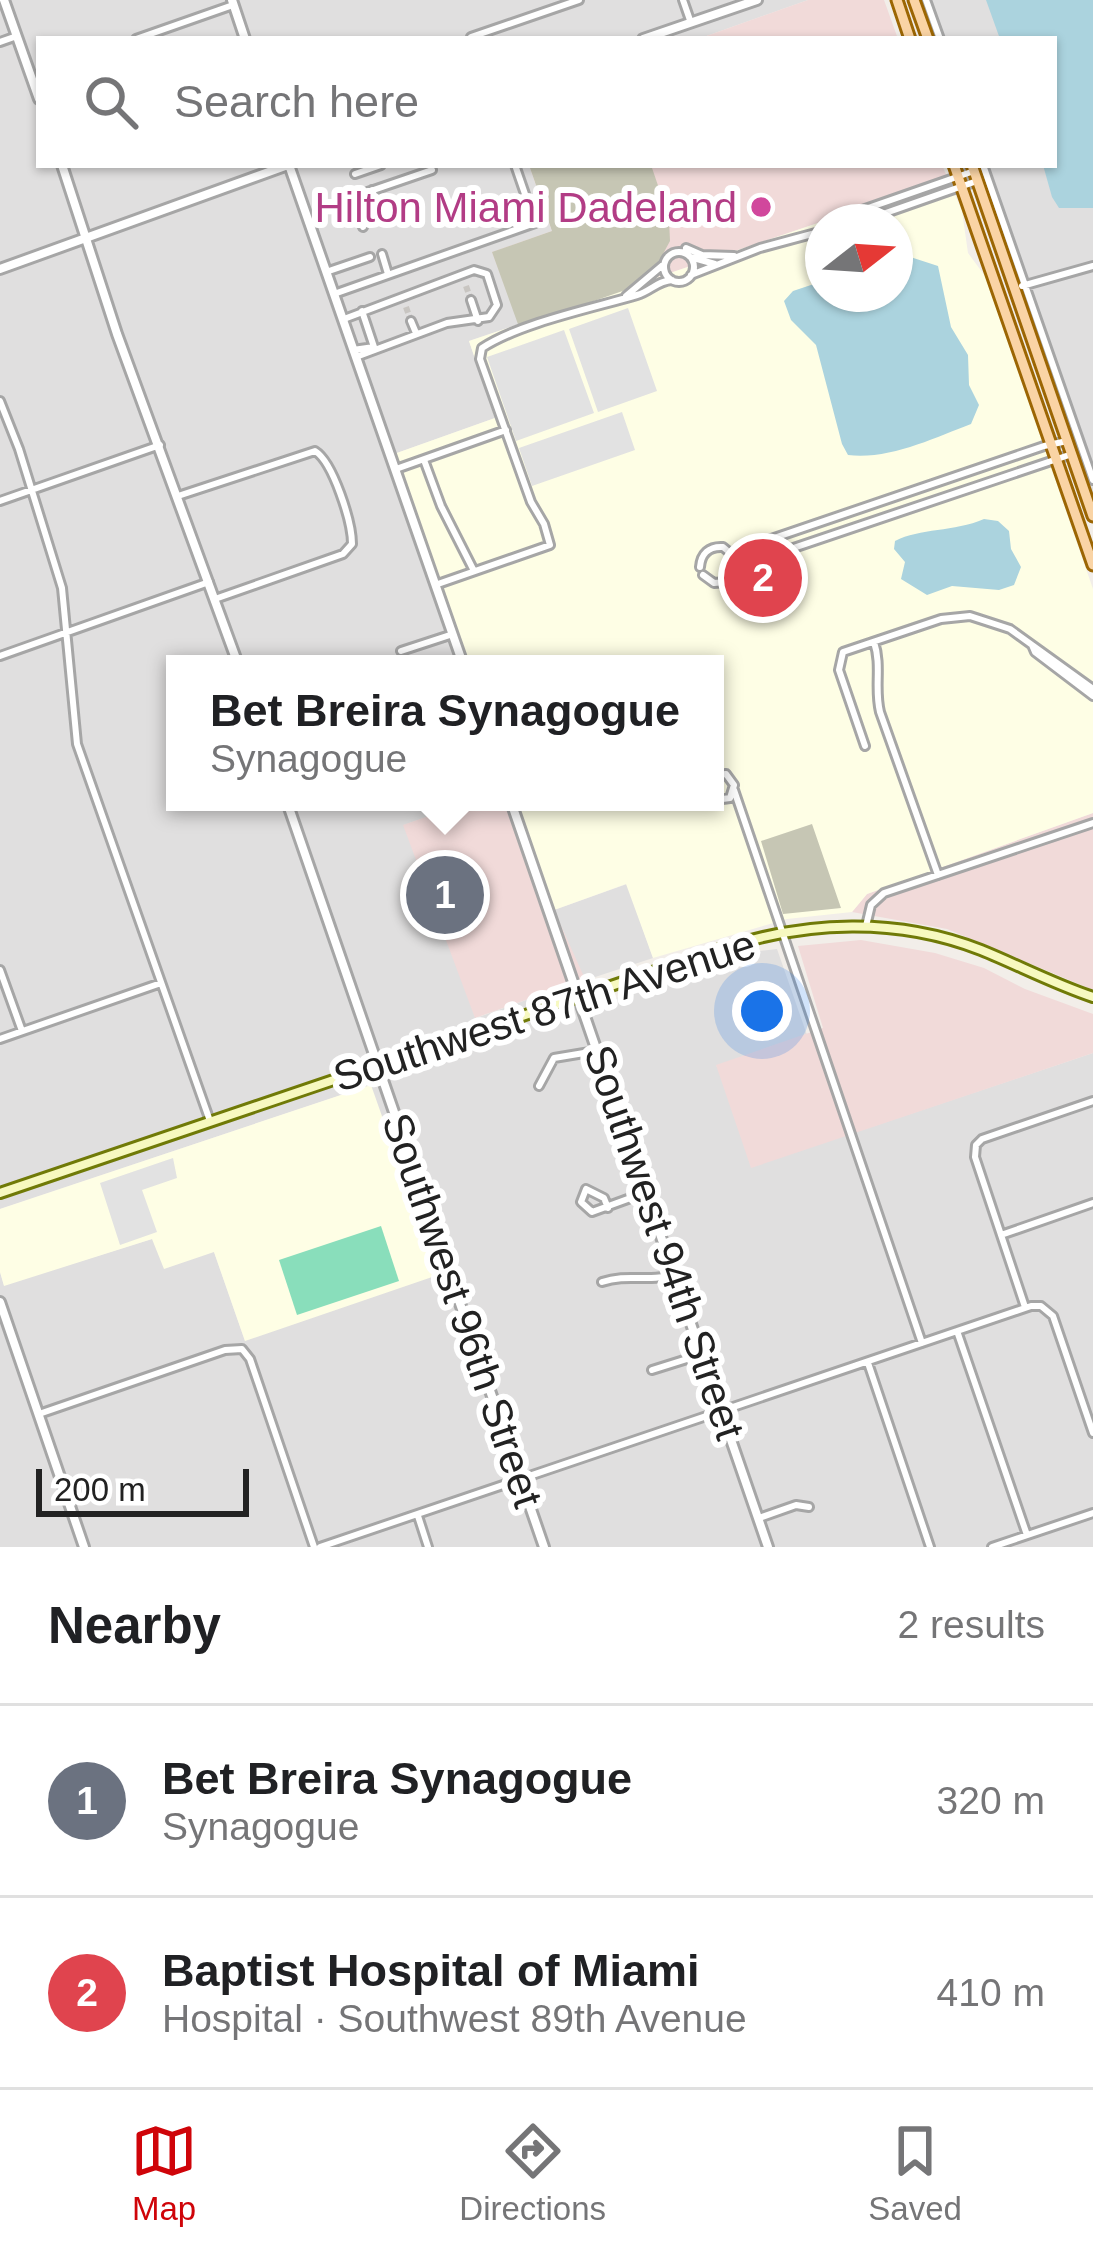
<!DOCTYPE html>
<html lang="en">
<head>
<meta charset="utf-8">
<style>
	:root { --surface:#fff; --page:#f6f6f6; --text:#202124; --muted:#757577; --line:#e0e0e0; --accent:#cf0409 }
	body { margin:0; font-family:Arial,sans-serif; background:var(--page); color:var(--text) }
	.compass { position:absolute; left:805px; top:204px; width:108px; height:108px; border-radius:50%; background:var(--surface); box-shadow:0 3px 9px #0004; rotate:73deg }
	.scale { position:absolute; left:36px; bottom:30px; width:213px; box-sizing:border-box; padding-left:12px; border:6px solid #222; border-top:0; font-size:33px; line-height:42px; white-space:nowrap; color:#222; -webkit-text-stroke:9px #fff; paint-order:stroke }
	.you { position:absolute; left:762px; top:1011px; width:42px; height:42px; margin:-30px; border:9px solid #fff; border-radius:50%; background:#1a73e8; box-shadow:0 0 0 18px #1a73e833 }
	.badge { display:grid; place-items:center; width:78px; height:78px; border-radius:50%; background:var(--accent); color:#fff; font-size:39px; font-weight:700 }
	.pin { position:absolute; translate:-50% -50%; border:6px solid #fff; box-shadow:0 3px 12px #0006 }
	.popup { position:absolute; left:166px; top:655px; width:558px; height:156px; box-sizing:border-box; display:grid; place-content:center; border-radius:0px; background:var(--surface); filter:drop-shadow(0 3px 9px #0005); font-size:39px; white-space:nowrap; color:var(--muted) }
	.popup b { font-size:45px; color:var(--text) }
	.popup::after { content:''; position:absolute; left:50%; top:100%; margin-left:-24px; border:24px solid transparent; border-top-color:var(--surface) }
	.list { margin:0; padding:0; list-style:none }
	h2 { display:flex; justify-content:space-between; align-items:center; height:156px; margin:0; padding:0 48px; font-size:51px }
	h2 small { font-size:39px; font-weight:400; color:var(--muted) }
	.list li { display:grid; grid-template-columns:78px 1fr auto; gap:36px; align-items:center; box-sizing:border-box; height:192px; padding:0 48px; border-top:3px solid var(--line) }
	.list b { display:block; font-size:45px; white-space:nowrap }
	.list p { margin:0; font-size:39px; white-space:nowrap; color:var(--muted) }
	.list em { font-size:39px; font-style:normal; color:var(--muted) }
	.icon { flex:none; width:66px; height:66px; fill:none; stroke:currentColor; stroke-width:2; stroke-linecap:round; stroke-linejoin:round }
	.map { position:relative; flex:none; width:1093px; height:1547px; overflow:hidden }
	.search { position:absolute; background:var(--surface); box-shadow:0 3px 9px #0004; left:36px; right:36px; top:36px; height:132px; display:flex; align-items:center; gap:30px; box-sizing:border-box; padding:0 42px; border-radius:0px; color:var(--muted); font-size:45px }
	.sheet { height:540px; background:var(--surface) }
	nav { display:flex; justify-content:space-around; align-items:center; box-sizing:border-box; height:168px; border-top:3px solid var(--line); background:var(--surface); font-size:33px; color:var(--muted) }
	nav a { display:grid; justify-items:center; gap:6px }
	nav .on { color:var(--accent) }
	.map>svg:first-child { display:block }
	.residential { fill:#e0dfdf }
	.commercial { fill:#f1dad9 }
	.education { fill:#fefee5; fill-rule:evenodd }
	.construction { fill:#c6c6b4 }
	.pitch { fill:#89debb }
	.parking { fill:#e2e2e2 }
	.water { fill:#abd3de }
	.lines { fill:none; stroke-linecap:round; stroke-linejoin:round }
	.minor-tunnel { stroke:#c8c5c1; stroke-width:6; stroke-dasharray:6 3; stroke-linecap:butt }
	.minor-casing { stroke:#a6a6a6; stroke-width:12 }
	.tertiary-casing { stroke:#a6a6a6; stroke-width:14 }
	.secondary-casing { stroke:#707a07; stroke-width:14 }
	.primary-casing { stroke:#9c6603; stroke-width:15 }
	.minor { stroke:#fff; stroke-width:6 }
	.tertiary { stroke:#fff; stroke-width:8 }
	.secondary { stroke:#f7f9c0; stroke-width:8 }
	.primary { stroke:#fad4a5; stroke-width:9 }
	.hotel-dot { fill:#d1479c; stroke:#fff; stroke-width:4.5 }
	.labels { text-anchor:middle; stroke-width:12; stroke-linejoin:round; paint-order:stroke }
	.hotel-label { font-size:42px; fill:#b23c85; stroke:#fff; text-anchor:end }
	.street-label { font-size:42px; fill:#222; stroke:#fff }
</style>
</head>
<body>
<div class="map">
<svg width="1093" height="1547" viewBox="0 0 1093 1547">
	<rect width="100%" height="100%" fill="#f2eee9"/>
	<path class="residential" d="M0,0H808L698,39H39V165H529L552,231L493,252L519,324L469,341L495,418L394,454L467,664H175V802H469L404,825L476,1018L584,979L554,910L627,884L653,958L586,980L601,1003L752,952L777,949L807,1035L716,1066L859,1131L1093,1053V1547H0V1272L4,1285L152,1239L214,1252L245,1341L371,1085L0,1209Z
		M920,0H1093V498L977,165H1054V39H934Z"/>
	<path class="commercial" d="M808,0H884L898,39H698Z
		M529,165H942L948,179L519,324L492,252L552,231Z
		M469,802H516L554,910L585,979L475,1018L403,825Z
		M1093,813V990L947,929L852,912L867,894Z
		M861,940L935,953L984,968L1025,989L1093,1014V1053L751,1168L716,1065L823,1028L798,946Z"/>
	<path class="education" d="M948,179L962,211L968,253L985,276L1093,589V813L867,894L852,912L787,919L653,958L626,884L554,910L516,802H715V664H467L394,454L495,418L469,341ZM823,222H895V294H823Z
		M371,1085L438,1275L245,1341L214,1252L164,1269L152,1239L4,1286L0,1272V1209Z"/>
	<path class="construction" d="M529,165H651L665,206L662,211L669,219L670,241L656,267L637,286L519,327L492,252L552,231Z
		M812,824L841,908L783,914L761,841Z"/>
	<path class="pitch" d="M381,1226L399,1281L297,1315L279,1260Z"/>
	<path class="parking" d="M628,308L657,391L598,412L569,329Z
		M564,330L594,413L516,441L487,357Z
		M622,412L635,450L532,486L519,448Z
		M173,1158L177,1178L142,1190L157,1232L120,1245L100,1183Z"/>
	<path class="water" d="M986,0H1093V208H1059L1052,197L1043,165H1054V39H1000Z
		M895,252L938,266L951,327L968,355L969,385L979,405L971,424C934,438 889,460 848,455L842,444L816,345L791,320L784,301L793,291L823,281V294H895Z
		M984,519L998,521L1009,531L1011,549L1021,567L1014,585L999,590L952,586L927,595L901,579L905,562L894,549L895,541C920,528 954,532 984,519Z"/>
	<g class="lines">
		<path class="minor-tunnel" d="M466,286L471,300
			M406,307L411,321"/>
		<defs>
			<path id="minor" d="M683,0L691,23
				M926,0L940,39
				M471,37L579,0
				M136,39L233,5
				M0,42L17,36
				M983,165L1093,480
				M355,174L381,165
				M372,190L381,217
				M828,222L974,171
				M860,222L977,181
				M363,227L353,197L432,170
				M686,248L702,255L734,256
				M664 267a15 15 0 1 1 30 0a15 15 0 1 1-30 0Z
				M382,254L388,274
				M690,257L715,264
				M326,272L370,257
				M691,275L760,248L823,231
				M1022,286L1093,266
				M334,294L535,223L515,165
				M626,296L664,264
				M471,300L478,321
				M362,311L374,347
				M344,319L474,270L487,274L497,305L489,317L447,323L356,357
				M411,321L416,333
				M353,350L374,347
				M0,401L19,449L62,588L77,744L210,1121
				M424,460L441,506L474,571
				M396,469L506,430
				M178,496L315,451C333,462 352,522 352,544L343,554L215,599
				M0,501L160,445
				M733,552L1044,446L1067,441
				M700,567C701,554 709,546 723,547L735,557V573L726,582L714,583L703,575
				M737,567L1072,454
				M435,585L550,545L544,524L531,502L480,359L482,348C520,323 593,308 637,295C651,291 657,281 672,280
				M874,642C882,666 874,688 880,712L938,875
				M1032,645L1035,652L1093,696
				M401,651L453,634
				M0,656L209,582
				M865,746L839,670L843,652L941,619L970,616L1010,629L1093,689
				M715,775L726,774L734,785L730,798L715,800
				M734,790L922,1343
				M866,926L871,905L884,893L1093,823
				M0,970L22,1031
				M0,1039L161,983
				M539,1086L554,1058L596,1051
				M608,1208L604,1198L586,1189L581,1202L592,1212L647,1192
				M1001,1235L1093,1203
				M602,1282C629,1273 647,1283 676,1274
				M1025,1307L975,1157L976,1145L982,1139L1093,1101
				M957,1331L1027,1535
				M868,1363L930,1547
				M652,1370L703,1354
				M39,1414L225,1350L242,1349L250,1359L314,1547
				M418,1516L428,1547
				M759,1518L796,1505L809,1507
				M320,1547L1031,1306H1041L1053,1316L1093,1433
				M992,1547L1093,1513"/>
			<path id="tertiary" d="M4,0L39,99
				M232,0L245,39
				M643,39L757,0
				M62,165L117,334L238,664
				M289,165L463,664
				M0,269L288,165
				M287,802L544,1547
				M511,802L768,1547
				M0,1302L84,1547"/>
			<path id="secondary" d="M0,1193L723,948C807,921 897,917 981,950C1018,965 1054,984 1093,997"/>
			<path id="primary" d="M897,0L910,39
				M914,0L928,39
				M954,165L1093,565
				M972,165L1093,516"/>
		</defs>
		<use href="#minor" class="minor-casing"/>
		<use href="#tertiary" class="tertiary-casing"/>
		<use href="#secondary" class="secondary-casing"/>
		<use href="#primary" class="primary-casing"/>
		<use href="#minor" class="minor"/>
		<use href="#tertiary" class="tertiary"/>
		<use href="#secondary" class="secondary"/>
		<use href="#primary" class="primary"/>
	</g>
	<circle class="hotel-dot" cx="761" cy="207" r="12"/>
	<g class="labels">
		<g class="hotel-label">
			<text x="737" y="222">Hilton Miami Dadeland</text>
		</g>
		<g class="street-label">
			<text transform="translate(544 1010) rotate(-18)" y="15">Southwest 87th Avenue</text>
			<text transform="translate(665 1242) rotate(71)" y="15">Southwest 94th Street</text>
			<text transform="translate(463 1310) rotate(71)" y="15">Southwest 96th Street</text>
		</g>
	</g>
</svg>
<svg class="compass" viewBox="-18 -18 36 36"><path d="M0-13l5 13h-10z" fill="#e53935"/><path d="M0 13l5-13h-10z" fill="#757577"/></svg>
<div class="scale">200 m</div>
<div class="you"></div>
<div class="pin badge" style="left:445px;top:895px;background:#6b7280">1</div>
<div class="popup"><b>Bet Breira Synagogue</b>Synagogue</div>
<div class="pin badge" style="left:763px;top:578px;background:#e0444e">2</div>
<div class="search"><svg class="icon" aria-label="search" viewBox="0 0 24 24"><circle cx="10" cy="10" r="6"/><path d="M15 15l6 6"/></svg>Search here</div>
</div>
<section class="sheet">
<h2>Nearby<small>2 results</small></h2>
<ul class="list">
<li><span class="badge" style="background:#6b7280">1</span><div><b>Bet Breira Synagogue</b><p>Synagogue</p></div><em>320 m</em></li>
<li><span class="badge" style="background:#e0444e">2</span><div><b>Baptist Hospital of Miami</b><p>Hospital · Southwest 89th Avenue</p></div><em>410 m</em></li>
</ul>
</section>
<nav>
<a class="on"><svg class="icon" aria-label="map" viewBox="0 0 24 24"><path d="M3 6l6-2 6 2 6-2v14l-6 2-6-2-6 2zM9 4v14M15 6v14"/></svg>Map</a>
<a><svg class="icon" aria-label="directions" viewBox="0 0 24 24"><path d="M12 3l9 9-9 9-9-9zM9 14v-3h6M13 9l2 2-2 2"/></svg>Directions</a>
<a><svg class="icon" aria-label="saved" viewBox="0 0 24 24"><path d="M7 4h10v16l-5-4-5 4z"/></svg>Saved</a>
</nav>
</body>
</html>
